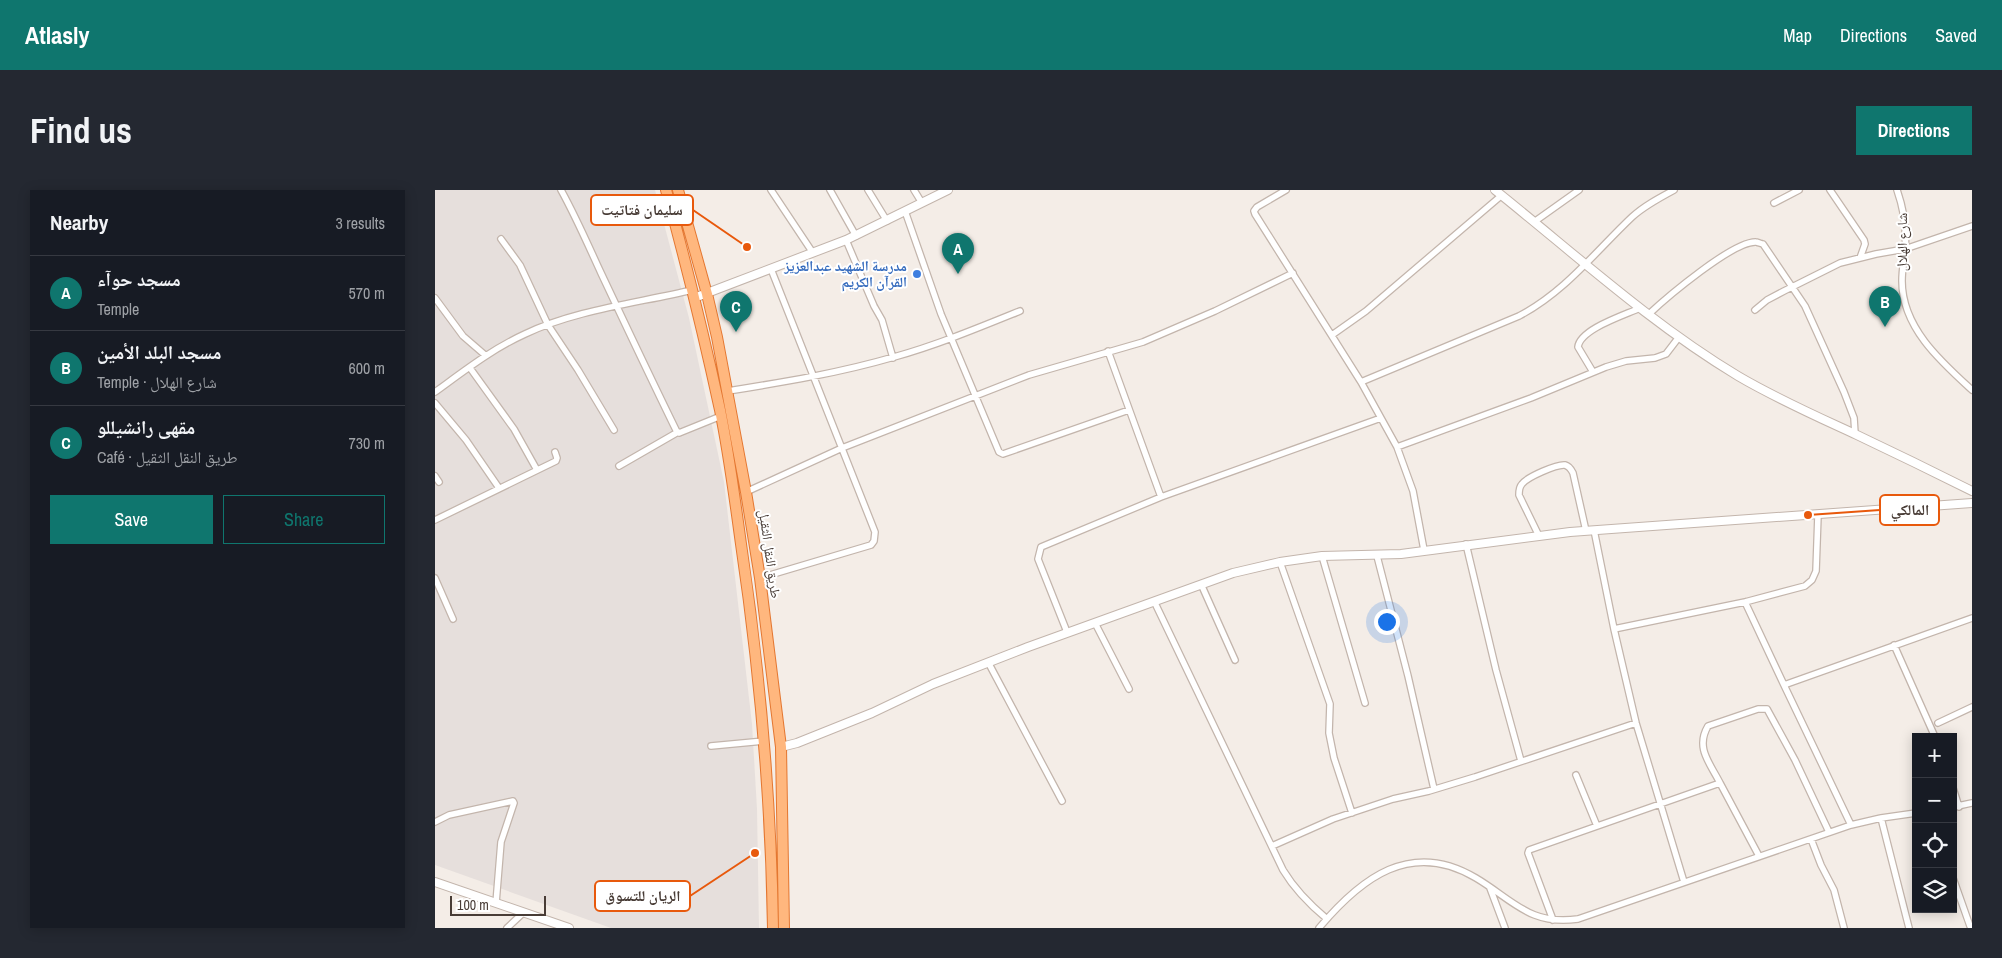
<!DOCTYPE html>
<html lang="en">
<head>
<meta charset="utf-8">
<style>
	:root { --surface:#171b24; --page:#242831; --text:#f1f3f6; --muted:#9ea1a6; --line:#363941; --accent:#0f766e }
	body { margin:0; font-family:"Archivo Narrow","Noto Naskh Arabic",sans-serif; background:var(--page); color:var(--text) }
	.controls { position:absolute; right:15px; bottom:15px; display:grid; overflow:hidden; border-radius:0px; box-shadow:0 2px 12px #0003 }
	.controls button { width:45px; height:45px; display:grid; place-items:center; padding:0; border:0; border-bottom:1px solid var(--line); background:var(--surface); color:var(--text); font:25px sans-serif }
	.scale { position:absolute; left:15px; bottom:12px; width:96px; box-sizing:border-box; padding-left:5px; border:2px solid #483c36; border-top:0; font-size:14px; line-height:18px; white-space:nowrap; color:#483c36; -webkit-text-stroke:4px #fff; paint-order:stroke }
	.you { position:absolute; left:951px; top:431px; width:18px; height:18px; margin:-12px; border:4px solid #fff; border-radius:50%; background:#1a73e8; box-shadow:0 0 0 8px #1a73e833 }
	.badge { display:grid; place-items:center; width:32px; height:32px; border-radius:50%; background:var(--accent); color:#fff; font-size:16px; font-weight:700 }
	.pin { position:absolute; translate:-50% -41px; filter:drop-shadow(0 1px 2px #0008) }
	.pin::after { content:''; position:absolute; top:26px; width:18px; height:15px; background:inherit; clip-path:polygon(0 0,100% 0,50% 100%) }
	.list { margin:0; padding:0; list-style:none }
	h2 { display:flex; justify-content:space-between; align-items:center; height:65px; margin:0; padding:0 20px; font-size:21px }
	h2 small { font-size:16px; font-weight:400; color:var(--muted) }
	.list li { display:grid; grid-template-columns:32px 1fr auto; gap:15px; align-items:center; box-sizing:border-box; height:75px; padding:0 20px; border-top:1px solid var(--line) }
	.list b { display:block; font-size:19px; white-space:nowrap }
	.list p { margin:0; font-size:16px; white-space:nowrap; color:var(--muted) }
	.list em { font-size:16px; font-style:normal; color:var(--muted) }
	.actions { display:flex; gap:10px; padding:15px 20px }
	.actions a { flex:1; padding:11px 0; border:1px solid var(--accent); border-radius:0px; text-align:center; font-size:18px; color:var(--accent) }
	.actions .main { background:var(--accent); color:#fff }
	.icon { flex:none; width:28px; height:28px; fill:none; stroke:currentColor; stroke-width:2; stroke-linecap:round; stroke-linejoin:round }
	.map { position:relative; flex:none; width:1537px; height:738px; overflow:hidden; border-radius:0px }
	header { display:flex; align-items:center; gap:30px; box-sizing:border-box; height:70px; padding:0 25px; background:var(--accent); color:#fff }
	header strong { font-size:24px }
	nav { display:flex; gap:28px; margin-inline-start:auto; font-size:18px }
	.intro { display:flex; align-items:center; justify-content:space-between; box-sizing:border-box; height:120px; padding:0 30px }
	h1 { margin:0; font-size:35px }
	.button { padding:12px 22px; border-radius:0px; background:var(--accent); color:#fff; font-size:18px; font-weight:700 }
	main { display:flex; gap:30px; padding:0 30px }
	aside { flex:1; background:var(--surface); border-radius:0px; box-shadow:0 2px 12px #0003 }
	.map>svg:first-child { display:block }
	.industrial { fill:#e6dfdc }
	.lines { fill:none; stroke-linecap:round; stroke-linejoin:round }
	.minor-casing { stroke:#c3b5ac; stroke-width:8 }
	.tertiary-casing { stroke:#c3b5ac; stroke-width:10 }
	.trunk-casing { stroke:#e47731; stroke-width:12 }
	.minor { stroke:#fff; stroke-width:5.5 }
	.tertiary { stroke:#fff; stroke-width:8 }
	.trunk { stroke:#ffb77e; stroke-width:10 }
	.shop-dot { fill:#3f7fe0; stroke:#fff; stroke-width:2 }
	.labels { text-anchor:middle; stroke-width:4; stroke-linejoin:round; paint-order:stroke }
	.street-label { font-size:14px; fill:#483c36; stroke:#fff }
	.shop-label { font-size:14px; font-weight:bold; fill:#366cbe; stroke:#fff; text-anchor:end }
	.leader { fill:none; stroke:#e8590c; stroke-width:2 }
	.callout-dot { fill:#e8590c; stroke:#fff; stroke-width:2 }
	.callout { fill:#fff; stroke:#e8590c; stroke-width:2 }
	.callout-label { font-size:15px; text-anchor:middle; font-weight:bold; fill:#483c36 }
</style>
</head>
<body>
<header>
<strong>Atlasly</strong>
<nav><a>Map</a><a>Directions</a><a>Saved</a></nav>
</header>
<div class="intro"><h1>Find us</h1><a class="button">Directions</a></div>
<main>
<aside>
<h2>Nearby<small>3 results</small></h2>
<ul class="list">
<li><span class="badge">A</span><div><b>مسجد حوآء</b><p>Temple</p></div><em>570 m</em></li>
<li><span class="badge">B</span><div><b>مسجد البلد الأمين</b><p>Temple · شارع الهلال</p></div><em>600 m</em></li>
<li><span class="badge">C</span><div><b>مقهى رانشيللو</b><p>Café · طريق النقل الثقيل</p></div><em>730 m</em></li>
</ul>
<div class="actions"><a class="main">Save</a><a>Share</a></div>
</aside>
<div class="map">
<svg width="1537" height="738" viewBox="0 0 1537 738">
	<rect width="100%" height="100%" fill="#f4ede7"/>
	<path class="industrial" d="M0,0H220L254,128L289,292L317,534L322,619L324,738H176L0,675Z"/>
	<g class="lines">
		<defs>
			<path id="minor" d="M126,0C141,27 153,55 166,83C191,136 216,189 242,242L244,243L286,226
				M336,0L378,63
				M395,0L421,46
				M433,0L452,31
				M479,0L487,13
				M851,0L822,17L819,21L820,24L926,192L962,257L978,301L989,360
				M1395,0L1429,50L1430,54L1425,68
				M1462,0C1469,20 1472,39 1470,60C1469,70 1467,80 1467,91C1467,137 1505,171 1537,200
				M1339,13L1364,0
				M470,21L506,124L564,262L568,264L694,220
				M1099,32L1144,0
				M66,49L85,75L113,135L143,180L179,240
				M411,50L439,116L447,130L458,168
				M0,108L28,146L50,165
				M1320,120L1332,110L1349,101L1405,73L1441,64L1470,59L1537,36
				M1214,124C1231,108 1298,51 1321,52C1322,52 1327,54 1328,54L1370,116L1409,202L1419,228L1420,244
				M897,145L931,121L1067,5
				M673,161L726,307
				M35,178L79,239L102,280
				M1158,182L1143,157C1145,139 1190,125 1205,118
				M926,192L1084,126C1130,102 1160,62 1197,27C1209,16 1224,8 1239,0
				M293,201C349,192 404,183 459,167C502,155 543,138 585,121
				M0,202C29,181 57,159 90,144C140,120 203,113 257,100
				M0,213L31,250L64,298
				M962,257L1096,208L1171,177L1191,171L1220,168L1231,164L1244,147
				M184,276L243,242
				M0,286L4,292
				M311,302L407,258L594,185L708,152L780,121L858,83
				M0,330L121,271L122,268L120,262
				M1159,340L1179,439L1201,533L1249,692
				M1104,346L1084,305C1084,302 1085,296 1087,294C1092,287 1122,274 1130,275C1134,276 1136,279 1138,283L1151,341
				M1031,354L1061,480L1086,571
				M887,366L930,513
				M942,366L973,486L999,599
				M845,372L895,514L894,543L899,568L917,623
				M0,388L18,429
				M325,388L436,355L439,351L440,342L336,79
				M766,394L800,470
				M719,411L848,680C860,700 874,714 892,729
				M1310,412L1349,495
				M660,433L694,499
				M1179,439L1310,412L1370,396L1377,390L1381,381L1383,325
				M632,442L603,369L606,357L726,307L946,228
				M1459,455L1500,547
				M553,472L627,611
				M1503,533L1537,517
				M276,556L330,551
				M1141,585L1162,636
				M1285,593C1275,573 1260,558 1273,536L1323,519H1332L1360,570L1394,642
				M1518,598L1524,617
				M1518,617L1537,613
				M1446,628L1474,738
				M0,632L14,625L78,611L79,613L66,652L61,713
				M1416,635L1349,495L1537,428
				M1376,649L1386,675L1399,700L1409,738
				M837,656L898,629L958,609L994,601L1040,587L1201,533
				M1518,688L1535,736H1537
				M1055,698L1070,738
				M1118,730L1093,663L1094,660L1285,593L1324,666
				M72,738L88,723
				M884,738C926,688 976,649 1041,688C1078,710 1095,736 1143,729L1416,635L1446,628L1481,623"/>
			<path id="tertiary" d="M1060,0C1140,64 1215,133 1303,186C1342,209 1381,226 1422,245C1460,263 1499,282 1537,301
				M259,108L411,50L513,0
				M346,557L362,553L437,523L498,494L593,457L798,383L845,372L887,366L966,364L1135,342L1537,313
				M0,692L134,738"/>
			<path id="trunk" d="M231,0C251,73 269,146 285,220C294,264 300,310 306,354C325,482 336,609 338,738
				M243,0L272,104L282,147L311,302L325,388L346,557L349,738"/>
		</defs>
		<use href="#minor" class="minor-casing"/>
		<use href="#tertiary" class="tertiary-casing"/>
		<use href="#trunk" class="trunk-casing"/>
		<use href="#minor" class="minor"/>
		<use href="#tertiary" class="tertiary"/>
		<use href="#trunk" class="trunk"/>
	</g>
	<circle class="shop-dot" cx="482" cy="84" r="5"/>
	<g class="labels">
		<g class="street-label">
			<text transform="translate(1467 52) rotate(-90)" y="5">شارع الهلال</text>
			<text transform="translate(335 364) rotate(82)" y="5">طريق النقل الثقيل</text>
		</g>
		<g class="shop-label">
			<text x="472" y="81">مدرسة الشهيد عبدالعزيز<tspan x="472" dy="16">القرآن الكريم</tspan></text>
		</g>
	</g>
	<path class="leader" d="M312 57L258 20M1373 325L1445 320M320 663L255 706"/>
	<g class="callout-dot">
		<circle cx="312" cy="57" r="5"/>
		<circle cx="1373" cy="325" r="5"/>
		<circle cx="320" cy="663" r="5"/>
	</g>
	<g class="callout">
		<rect x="156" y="5" width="102" height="30" rx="5"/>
		<rect x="1445" y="305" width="59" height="30" rx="5"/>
		<rect x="160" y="691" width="95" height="30" rx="5"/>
	</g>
	<g class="callout-label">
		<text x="207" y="25">سليمان فتاتيت</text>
		<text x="1475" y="325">المالكي</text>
		<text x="208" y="711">الريان للتسوق</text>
	</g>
</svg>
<div class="controls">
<button>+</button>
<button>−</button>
<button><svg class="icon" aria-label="locate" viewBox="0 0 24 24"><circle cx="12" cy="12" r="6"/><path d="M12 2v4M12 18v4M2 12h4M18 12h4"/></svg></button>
<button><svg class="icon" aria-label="layers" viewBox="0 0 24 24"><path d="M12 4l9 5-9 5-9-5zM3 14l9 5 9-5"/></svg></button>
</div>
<div class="scale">100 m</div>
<div class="you"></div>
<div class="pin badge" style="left:523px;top:84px">A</div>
<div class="pin badge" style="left:1450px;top:137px">B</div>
<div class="pin badge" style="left:301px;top:142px">C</div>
</div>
</main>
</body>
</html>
